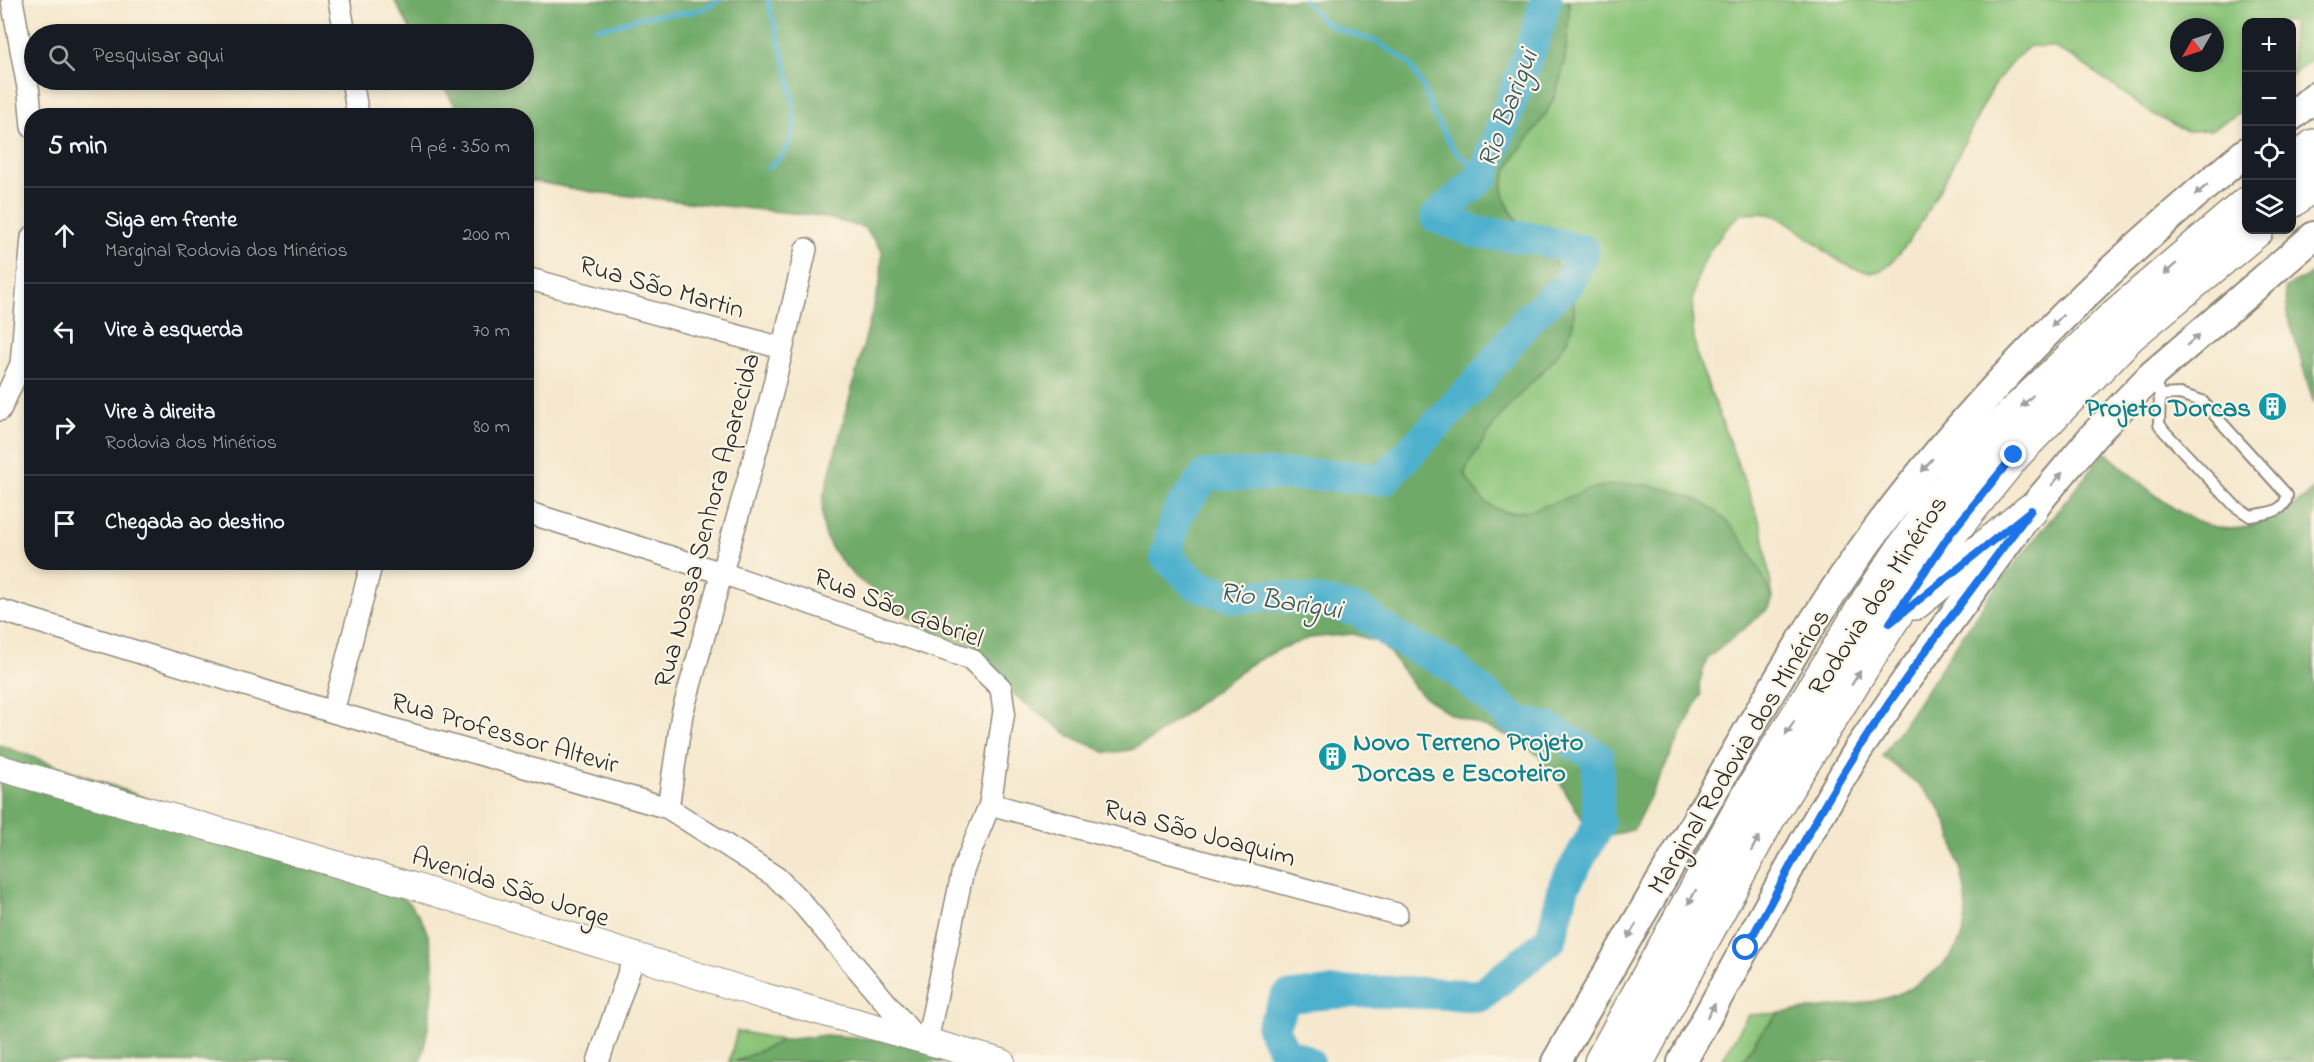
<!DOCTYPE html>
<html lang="pt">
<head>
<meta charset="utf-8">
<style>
	:root { --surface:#171b24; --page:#242831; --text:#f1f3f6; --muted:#9ea1a6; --line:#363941 }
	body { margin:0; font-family:"Indie Flower",sans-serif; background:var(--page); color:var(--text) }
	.controls { position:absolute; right:18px; top:18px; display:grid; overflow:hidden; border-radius:12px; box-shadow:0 3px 9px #0003 }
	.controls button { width:54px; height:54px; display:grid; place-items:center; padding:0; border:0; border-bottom:2px solid var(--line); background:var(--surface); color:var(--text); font:30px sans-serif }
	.compass { position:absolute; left:2170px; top:18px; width:54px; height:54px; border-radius:50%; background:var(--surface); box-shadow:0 3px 9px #0003; rotate:231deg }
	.stop { position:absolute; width:18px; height:18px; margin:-14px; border:4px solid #1a73e8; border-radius:50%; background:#fff }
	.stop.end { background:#1a73e8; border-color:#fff; box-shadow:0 2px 6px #0008 }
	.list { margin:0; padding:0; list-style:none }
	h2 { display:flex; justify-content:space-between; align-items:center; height:78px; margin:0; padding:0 24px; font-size:26px }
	h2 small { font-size:20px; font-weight:400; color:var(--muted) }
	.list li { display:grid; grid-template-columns:39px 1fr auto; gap:18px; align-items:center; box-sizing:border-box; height:96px; padding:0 24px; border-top:2px solid var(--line) }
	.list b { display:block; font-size:22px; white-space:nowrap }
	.list p { margin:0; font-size:20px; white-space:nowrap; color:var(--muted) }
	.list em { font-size:20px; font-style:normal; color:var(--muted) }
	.icon { flex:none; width:33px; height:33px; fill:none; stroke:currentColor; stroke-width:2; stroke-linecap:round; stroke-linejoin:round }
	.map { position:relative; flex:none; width:2314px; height:1062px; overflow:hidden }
	.search { position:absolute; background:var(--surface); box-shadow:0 3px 9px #0003; left:24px; top:24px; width:510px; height:66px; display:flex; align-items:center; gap:15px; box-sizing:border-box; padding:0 21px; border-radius:33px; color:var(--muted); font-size:22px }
	.panel { position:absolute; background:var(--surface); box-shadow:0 3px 9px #0003; left:24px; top:108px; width:510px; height:462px; border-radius:24px }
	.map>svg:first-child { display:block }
	.green { fill:#8bc479; stroke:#5b7852; stroke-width:1.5; fill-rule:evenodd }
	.forest { fill:#70aa69; stroke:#4e6a4a; stroke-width:1.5 }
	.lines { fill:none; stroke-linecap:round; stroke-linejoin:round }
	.stream { stroke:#4eb0cd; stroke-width:5 }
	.river { stroke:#4eb0cd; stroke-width:32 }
	.service-casing { stroke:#908a7c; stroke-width:14 }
	.minor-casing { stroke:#908a7c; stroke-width:24 }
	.tertiary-casing { stroke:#908a7c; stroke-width:28 }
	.secondary-casing { stroke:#908a7c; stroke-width:32 }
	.primary-casing { stroke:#908a7c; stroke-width:36 }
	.service { stroke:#fff; stroke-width:10 }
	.minor { stroke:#fff; stroke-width:21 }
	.tertiary { stroke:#fff; stroke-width:26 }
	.secondary { stroke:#fff; stroke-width:28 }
	.primary { stroke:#fff; stroke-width:33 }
	.oneway { fill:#a0a0a0 }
	.route { stroke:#1a73e8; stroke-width:8 }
	.labels { text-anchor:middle; stroke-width:4.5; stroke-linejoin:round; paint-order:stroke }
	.street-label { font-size:27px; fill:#2b2b2b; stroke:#fcf5e5 }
	.culture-label { font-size:27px; font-weight:bold; fill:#0d838f; stroke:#fcf5e5; text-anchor:end }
	.water-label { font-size:28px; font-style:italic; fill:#375a64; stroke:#fcf5e5 }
</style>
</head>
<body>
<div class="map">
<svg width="2314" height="1062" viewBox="0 0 2314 1062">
	<rect width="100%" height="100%" fill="#fcf5e5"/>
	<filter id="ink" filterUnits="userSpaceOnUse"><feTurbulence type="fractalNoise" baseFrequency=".0167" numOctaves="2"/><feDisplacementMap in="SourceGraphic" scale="12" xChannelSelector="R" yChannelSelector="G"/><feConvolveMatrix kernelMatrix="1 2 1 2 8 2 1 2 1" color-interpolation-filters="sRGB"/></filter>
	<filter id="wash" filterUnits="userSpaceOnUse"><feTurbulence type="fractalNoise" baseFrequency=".008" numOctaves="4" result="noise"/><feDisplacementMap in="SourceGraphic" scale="24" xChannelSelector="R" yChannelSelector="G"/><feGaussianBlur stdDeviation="1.35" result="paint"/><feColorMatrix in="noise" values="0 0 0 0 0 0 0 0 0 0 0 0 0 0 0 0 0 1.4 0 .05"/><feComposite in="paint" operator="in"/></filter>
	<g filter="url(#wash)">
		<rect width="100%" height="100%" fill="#f5e8ce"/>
		<path class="green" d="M1569,0H2314V57L2292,75V22H2246V109L2210,130L2187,131L2156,116L2073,57L2053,47L2030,46C2016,57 2006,68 1996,83C1975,115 1909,269 1875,272C1836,275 1802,221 1769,214C1761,212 1750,214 1741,214C1695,256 1684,300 1698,359L1762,528L1773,598L1757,565L1597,488C1565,498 1512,528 1481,501C1474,494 1469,481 1464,473L1490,428L1507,408L1555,262C1539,244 1503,213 1503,187C1504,159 1534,135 1547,112C1567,76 1568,39 1569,0ZM2179,27H2215V63H2179Z
			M1779,1013L1757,1038L1742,1062H1721L1748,1015Z
			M737,1031L891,1062H729Z"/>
		<path class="forest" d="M394,0H1569C1568,40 1566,74 1548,110C1537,132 1502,163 1503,188C1505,219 1538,240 1555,262C1605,329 1548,363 1506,409C1489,429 1477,451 1464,473C1475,491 1484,507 1506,512C1527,516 1565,498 1585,491C1610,483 1636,482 1662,488C1726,501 1747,542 1773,598L1769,608L1707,659L1699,684L1701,695L1633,830L1606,836L1585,824L1558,780L1540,757L1517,739L1448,713L1419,693L1389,652L1375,641L1353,634L1310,638L1282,648L1249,665L1150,740L1131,750L1107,753L1070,736L854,576C830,548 819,538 823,499L881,278L882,251L865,228L819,216L592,192L527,180L526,116L461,115L439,80H524V34H413Z
			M2314,272V404L2288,316L2285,288Z
			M2105,452C2140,482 2196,540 2247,527C2254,525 2261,521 2268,518C2286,511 2302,502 2314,488V1062H1742L1757,1038L1779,1013C1813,1008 1876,1006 1905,991C1965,959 1977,924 1958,860C1953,842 1949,823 1939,808C1924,786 1902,772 1882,756L1989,596Z
			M0,745L372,880C380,884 390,888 397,893C452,931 432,1009 421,1062H0Z
			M826,1035L887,1040L993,1062H735L783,1040Z"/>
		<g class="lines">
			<path class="stream" d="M1304,0L1322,20L1340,30L1378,42L1409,63L1424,88L1433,113L1453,149L1484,175
				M596,27C613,29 625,20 642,17C672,12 692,18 720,0
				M768,168C775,162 783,156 787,148C809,112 775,38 768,0"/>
			<path class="river" d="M1308,1062L1285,1052L1272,1028L1286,998C1350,988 1416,992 1480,996L1551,939L1564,886L1598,826V757L1548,728L1516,721L1450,665L1399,639L1359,611L1321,602L1268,595L1238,598L1196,585L1166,556L1177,514L1206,475H1325L1384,479L1477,383L1530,317L1568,284L1584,251L1532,238L1479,233L1436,217L1484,175L1536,34L1546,0"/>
		</g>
	</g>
	<g filter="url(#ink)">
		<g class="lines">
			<defs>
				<path id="service" d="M2153,378L2160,395L2159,424L2164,431L2235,506L2250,516C2265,513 2286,513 2287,495L2202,401L2180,394L2160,395"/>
				<path id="minor" d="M12,0L29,93L32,127
					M339,0L345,34
					M352,80L358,116
					M526,278L782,348
					M0,410L21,364L32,237
					M526,512L722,573L971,659L1001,688L1004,711L990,804L963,870L927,1041
					M0,610L333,712L668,808L776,877L800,901L916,1038
					M333,712L372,562
					M990,804L1397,914
					M668,808L682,714L769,405L806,249
					M598,1062L634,957"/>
				<path id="tertiary" d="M0,768L413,886L763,996L1002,1062"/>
				<path id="secondary" d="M2292,116L2314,97
					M1556,1062C1610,968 1664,875 1719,781C1768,696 1816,611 1875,532C1982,388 2108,266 2246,152
					M1682,1062L1805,840L1858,750L1907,679L2031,510L2094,435L2152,375L2314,236"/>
				<path id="primary" d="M2292,165L2314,146
					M2292,201L2314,182
					M1915,603L2031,510
					M1601,1062L1744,803L1867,602L1925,516L1986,440L2116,315L2246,204
					M1637,1062L1769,817L1890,623L1950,534L2014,455L2129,336L2257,230"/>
			</defs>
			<use href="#service" class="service-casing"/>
			<use href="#minor" class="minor-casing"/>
			<use href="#tertiary" class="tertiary-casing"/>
			<use href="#secondary" class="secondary-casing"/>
			<use href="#primary" class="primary-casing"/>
			<use href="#service" class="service"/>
			<use href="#minor" class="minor"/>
			<use href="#tertiary" class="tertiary"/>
			<use href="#secondary" class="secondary"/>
			<use href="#primary" class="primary"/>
		</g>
		<defs><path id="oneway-solid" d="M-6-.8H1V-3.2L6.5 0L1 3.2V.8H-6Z" transform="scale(1.5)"/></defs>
		<g class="oneway">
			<use href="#oneway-solid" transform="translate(2201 190) rotate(140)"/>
			<use href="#oneway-solid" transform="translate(2170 269) rotate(139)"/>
			<use href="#oneway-solid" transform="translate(2057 321) rotate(135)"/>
			<use href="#oneway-solid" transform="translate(2193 340) rotate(-41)"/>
			<use href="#oneway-solid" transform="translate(2027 401) rotate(136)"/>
			<use href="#oneway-solid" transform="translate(1927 465) rotate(130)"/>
			<use href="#oneway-solid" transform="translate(2057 479) rotate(-50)"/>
			<use href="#oneway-solid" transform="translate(1856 678) rotate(-58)"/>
			<use href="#oneway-solid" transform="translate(1790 728) rotate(122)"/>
			<use href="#oneway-solid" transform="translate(1755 844) rotate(-62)"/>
			<use href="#oneway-solid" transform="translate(1692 897) rotate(119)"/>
			<use href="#oneway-solid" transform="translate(1632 931) rotate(120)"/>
			<use href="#oneway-solid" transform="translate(1711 1011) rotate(-61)"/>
		</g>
	</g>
	<g class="lines" filter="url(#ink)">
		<path class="route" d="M1746,948C1782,882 1817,814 1858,750C1911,667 1972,589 2031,510L1890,623L1950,534L2014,455"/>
	</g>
	<defs>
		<symbol id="building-disc" viewBox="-11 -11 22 22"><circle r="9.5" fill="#0f9aa8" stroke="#fcf5e5"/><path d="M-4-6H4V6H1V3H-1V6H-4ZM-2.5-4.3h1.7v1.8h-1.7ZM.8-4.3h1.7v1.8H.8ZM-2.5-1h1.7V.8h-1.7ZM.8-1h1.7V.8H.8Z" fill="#fff"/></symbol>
	</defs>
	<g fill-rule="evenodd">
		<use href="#building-disc" x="2256" y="390" width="33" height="33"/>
		<use href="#building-disc" x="1316" y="740" width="33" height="33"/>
	</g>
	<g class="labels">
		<g class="street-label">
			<text transform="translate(662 286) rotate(16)" y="9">Rua São Martin</text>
			<text transform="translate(706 520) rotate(-75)" y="9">Rua Nossa Senhora Aparecida</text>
			<text transform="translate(1877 595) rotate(-57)" y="9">Rodovia dos Minérios</text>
			<text transform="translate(899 607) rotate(21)" y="9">Rua São Gabriel</text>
			<text transform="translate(505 732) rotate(16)" y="9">Rua Professor Altevir</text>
			<text transform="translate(1738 751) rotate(-59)" y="9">Marginal Rodovia dos Minérios</text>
			<text transform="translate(1200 832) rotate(15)" y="9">Rua São Joaquim</text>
			<text transform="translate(511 886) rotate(18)" y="9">Avenida São Jorge</text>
		</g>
		<g class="culture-label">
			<text x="2251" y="416">Projeto Dorcas</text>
			<text x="1353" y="750" text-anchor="start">Novo Terreno Projeto<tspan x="1353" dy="31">Dorcas e Escoteiro</tspan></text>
		</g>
		<g class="water-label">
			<text transform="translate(1506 108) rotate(-69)" y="10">Rio Barigui</text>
			<text transform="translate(1281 599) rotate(9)" y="10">Rio Barigui</text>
		</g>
	</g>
</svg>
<div class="controls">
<button>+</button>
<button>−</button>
<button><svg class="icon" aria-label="locate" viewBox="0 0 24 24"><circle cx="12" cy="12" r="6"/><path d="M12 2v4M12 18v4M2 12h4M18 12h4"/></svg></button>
<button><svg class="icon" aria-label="layers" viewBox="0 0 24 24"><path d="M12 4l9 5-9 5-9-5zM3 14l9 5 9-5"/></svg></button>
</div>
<svg class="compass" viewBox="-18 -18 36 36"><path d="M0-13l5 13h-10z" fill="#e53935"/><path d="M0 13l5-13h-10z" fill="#9ea1a6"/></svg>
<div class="stop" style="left:1746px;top:948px"></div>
<div class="stop end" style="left:2014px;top:455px"></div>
<div class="search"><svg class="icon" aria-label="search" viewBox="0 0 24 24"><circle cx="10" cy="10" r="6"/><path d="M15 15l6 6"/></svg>Pesquisar aqui</div>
<section class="panel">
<h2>5 min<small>A pé · 350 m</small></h2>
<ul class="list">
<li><svg class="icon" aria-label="ahead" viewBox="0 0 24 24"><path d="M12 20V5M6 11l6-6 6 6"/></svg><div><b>Siga em frente</b><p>Marginal Rodovia dos Minérios</p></div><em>200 m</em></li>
<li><svg class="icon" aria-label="left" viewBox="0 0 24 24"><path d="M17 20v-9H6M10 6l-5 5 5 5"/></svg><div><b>Vire à esquerda</b></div><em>70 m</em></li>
<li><svg class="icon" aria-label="right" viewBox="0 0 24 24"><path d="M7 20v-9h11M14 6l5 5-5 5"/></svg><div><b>Vire à direita</b><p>Rodovia dos Minérios</p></div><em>80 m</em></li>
<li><svg class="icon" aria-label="arrive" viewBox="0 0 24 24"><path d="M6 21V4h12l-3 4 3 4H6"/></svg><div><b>Chegada ao destino</b></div></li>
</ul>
</section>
</div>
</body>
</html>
